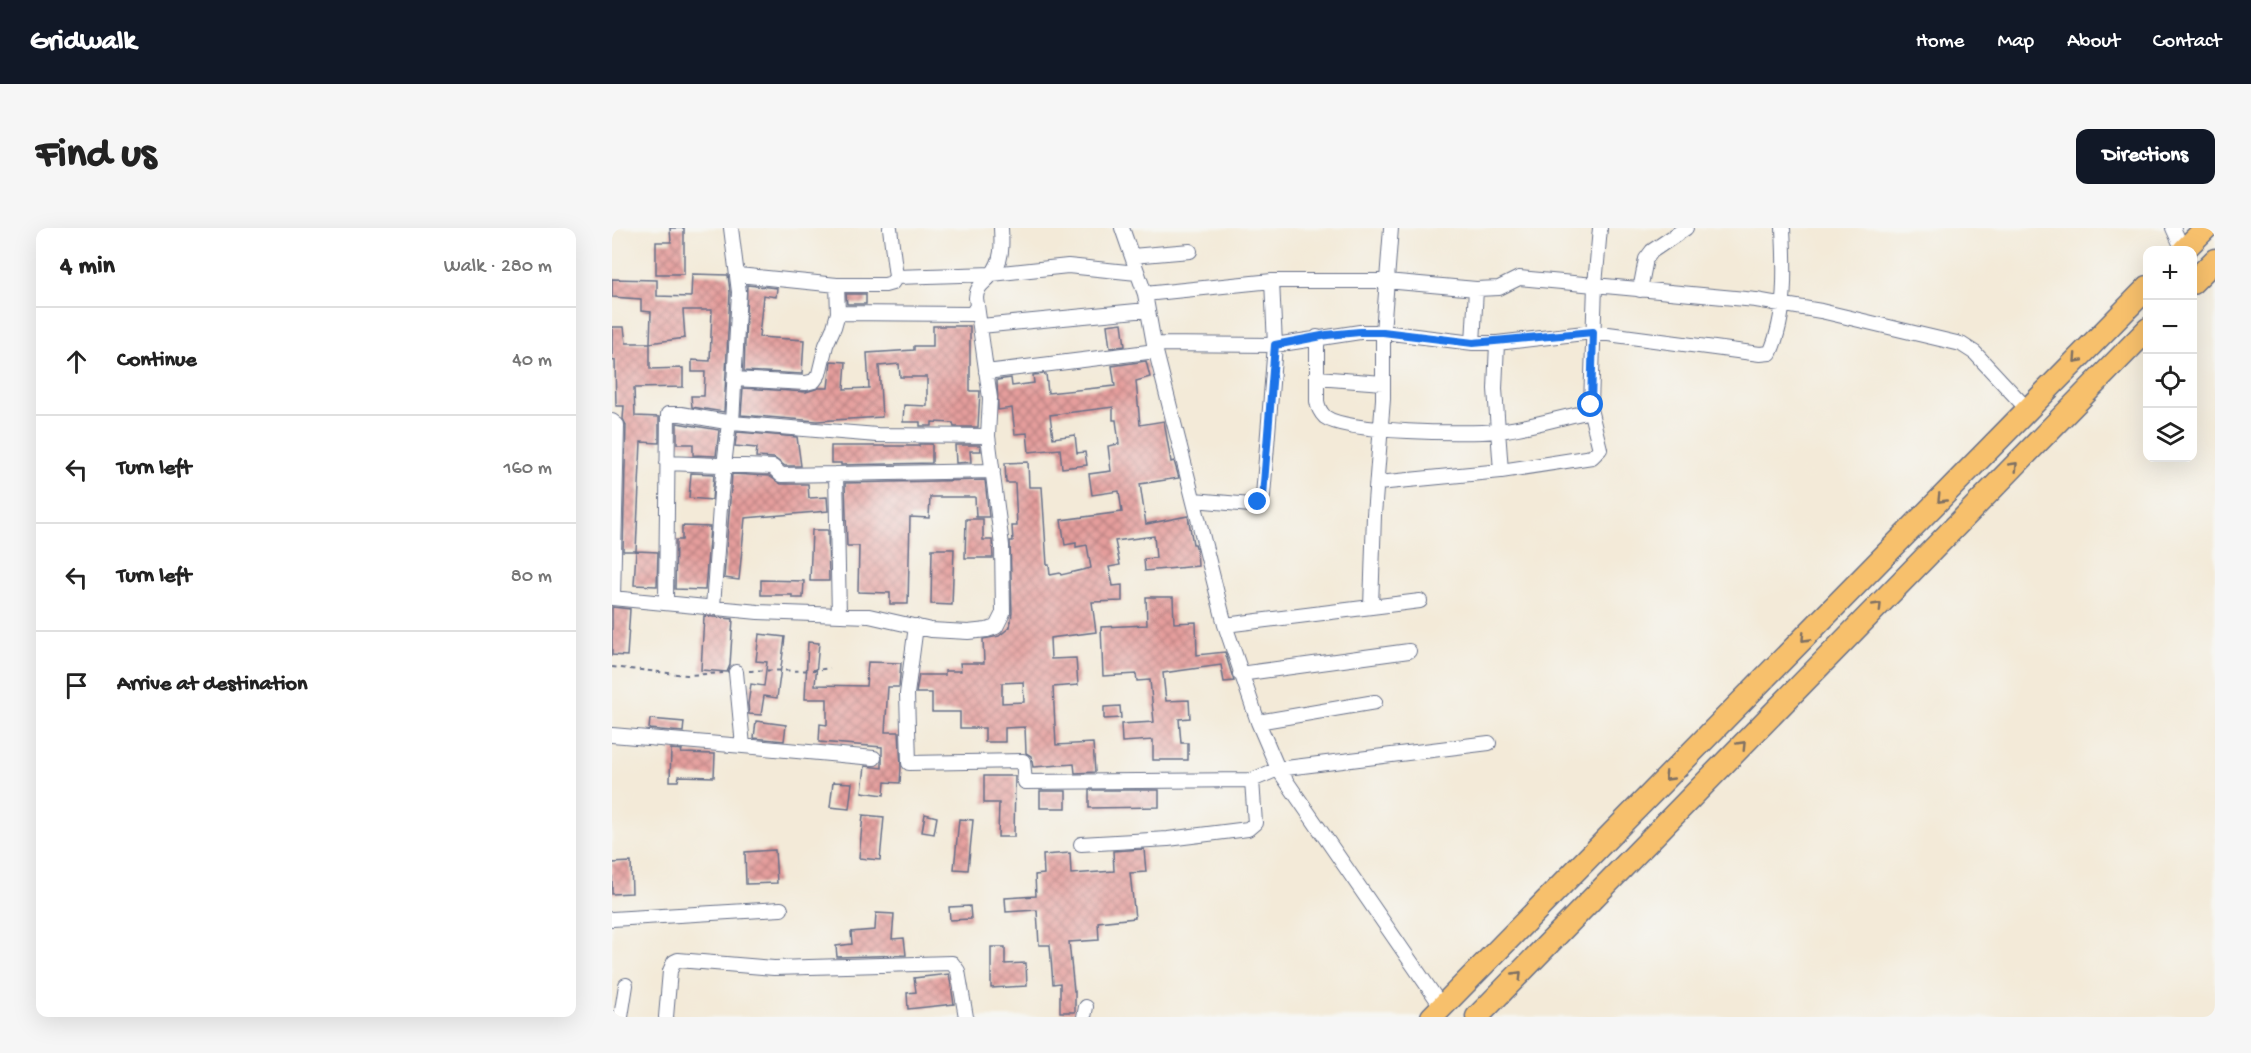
<!DOCTYPE html>
<html lang="en">
<head>
<meta charset="utf-8">
<style>
	:root { --surface:#fff; --page:#f6f6f6; --text:#222; --muted:#767676; --line:#e0e0e0; --accent:#111827 }
	body { margin:0; font-family:"Gochi Hand",sans-serif; background:var(--page); color:var(--text) }
	.controls { position:absolute; right:18px; top:18px; display:grid; overflow:hidden; border-radius:12px; box-shadow:0 6px 24px #0002 }
	.controls button { width:54px; height:54px; display:grid; place-items:center; padding:0; border:0; border-bottom:2px solid var(--line); background:var(--surface); color:var(--text); font:30px sans-serif }
	.stop { position:absolute; width:18px; height:18px; margin:-14px; border:4px solid #1a73e8; border-radius:50%; background:#fff }
	.stop.end { background:#1a73e8; border-color:#fff; box-shadow:0 2px 6px #0008 }
	.list { margin:0; padding:0; list-style:none }
	h2 { display:flex; justify-content:space-between; align-items:center; height:78px; margin:0; padding:0 24px; font-size:26px }
	h2 small { font-size:20px; font-weight:400; color:var(--muted) }
	.list li { display:grid; grid-template-columns:39px 1fr auto; gap:18px; align-items:center; box-sizing:border-box; height:108px; padding:0 24px; border-top:2px solid var(--line) }
	.list b { display:block; font-size:22px; white-space:nowrap }
	.list em { font-size:20px; font-style:normal; color:var(--muted) }
	.icon { flex:none; width:33px; height:33px; fill:none; stroke:currentColor; stroke-width:2; stroke-linecap:round; stroke-linejoin:round }
	.map { position:relative; flex:none; width:1603px; height:789px; overflow:hidden; border-radius:12px }
	header { display:flex; align-items:center; gap:36px; box-sizing:border-box; height:84px; padding:0 30px; background:var(--accent); color:#fff }
	header strong { font-size:28px }
	nav { display:flex; gap:33px; margin-inline-start:auto; font-size:21px }
	.intro { display:flex; align-items:center; justify-content:space-between; box-sizing:border-box; height:144px; padding:0 36px }
	h1 { margin:0; font-size:42px }
	.button { padding:15px 27px; border-radius:12px; background:var(--accent); color:#fff; font-size:21px; font-weight:700 }
	main { display:flex; gap:36px; padding:0 36px }
	aside { flex:1; background:var(--surface); border-radius:12px; box-shadow:0 6px 24px #0002 }
	.map>svg:first-child { display:block }
	.building { fill:url(#building-cross-hatch); fill-rule:evenodd }
	.lines { fill:none; stroke-linecap:round; stroke-linejoin:round }
	.minor-casing { stroke:#677089; stroke-width:16 }
	.primary-casing { stroke:#677089; stroke-width:25 }
	.path { stroke:#677089; stroke-width:2; stroke-dasharray:4.5 4.5; stroke-linecap:butt }
	.minor { stroke:#fff; stroke-width:14 }
	.primary { stroke:#f7c06c; stroke-width:22 }
	.oneway { stroke:#7e7064 }
	.route { stroke:#1a73e8; stroke-width:8 }
</style>
</head>
<body>
<header>
<strong>Gridwalk</strong>
<nav><a>Home</a><a>Map</a><a>About</a><a>Contact</a></nav>
</header>
<div class="intro"><h1>Find us</h1><a class="button">Directions</a></div>
<main>
<aside>
<h2>4 min<small>Walk · 280 m</small></h2>
<ul class="list">
<li><svg class="icon" aria-label="ahead" viewBox="0 0 24 24"><path d="M12 20V5M6 11l6-6 6 6"/></svg><div><b>Continue</b></div><em>40 m</em></li>
<li><svg class="icon" aria-label="left" viewBox="0 0 24 24"><path d="M17 20v-9H6M10 6l-5 5 5 5"/></svg><div><b>Turn left</b></div><em>160 m</em></li>
<li><svg class="icon" aria-label="left" viewBox="0 0 24 24"><path d="M17 20v-9H6M10 6l-5 5 5 5"/></svg><div><b>Turn left</b></div><em>80 m</em></li>
<li><svg class="icon" aria-label="arrive" viewBox="0 0 24 24"><path d="M6 21V4h12l-3 4 3 4H6"/></svg><div><b>Arrive at destination</b></div></li>
</ul>
</aside>
<div class="map">
<svg width="1603" height="789" viewBox="0 0 1603 789">
	<defs>
		<pattern id="building-cross-hatch" width="8" height="8" patternUnits="userSpaceOnUse" patternTransform="scale(1.5)"><rect width="8" height="8" fill="#e59e9c"/><path d="M0 0l8 8M0 8l8-8" fill="none" stroke="#b98182"/></pattern>
	</defs>
	<rect width="100%" height="100%" fill="#f6f6f2"/>
	<filter id="ink" filterUnits="userSpaceOnUse"><feTurbulence type="fractalNoise" baseFrequency=".0167" numOctaves="2"/><feDisplacementMap in="SourceGraphic" scale="12" xChannelSelector="R" yChannelSelector="G"/><feConvolveMatrix kernelMatrix="1 2 1 2 8 2 1 2 1" color-interpolation-filters="sRGB"/></filter>
	<filter id="wash" filterUnits="userSpaceOnUse"><feTurbulence type="fractalNoise" baseFrequency=".008" numOctaves="4" result="noise"/><feDisplacementMap in="SourceGraphic" scale="24" xChannelSelector="R" yChannelSelector="G"/><feGaussianBlur stdDeviation="1.35" result="paint"/><feColorMatrix in="noise" values="0 0 0 0 0 0 0 0 0 0 0 0 0 0 0 0 0 1.4 0 .05"/><feComposite in="paint" operator="in"/></filter>
	<g filter="url(#wash)">
		<rect width="100%" height="100%" fill="#f3ead8"/>
		<g id="blocks">
			<path class="building" d="M58,0H72V46H44V14H59Z
				M80,46L116,47L118,64L112,184L80,179L79,168H92L93,144H80V132L98,133L100,82H71L73,110L38,115L39,84L29,83V71L0,69V51L45,52V68L79,69Z
				M135,57L165,60L164,69L151,67L147,109L192,112L190,146L132,143Z
				M234,66H254V76H235Z
				M510,95L513,118L498,120L495,97Z
				M321,98H358V163H368L366,199H342L341,195L320,194V198H308V194H291L292,177L315,178V149H288L287,136L267,138L270,189L205,193L129,187L131,160L194,164L207,160H216L219,133L234,134L232,161L257,160L255,125L302,122V118H321Z
				M0,99H12L14,115H38V141L71,140V159L22,160L23,188L47,189V215L29,214L24,323H11L14,197L11,191L12,178H4L3,132L0,133Z
				M534,133L538,149L524,153L528,197L552,193L559,234L562,233L567,250L528,256L534,296L576,288L581,316H583L585,322L586,338L533,343L532,331L544,330L542,308L503,313L508,337L497,339L501,358L510,357V373L480,374L484,404L438,410L439,431L464,430L466,457L441,459L444,517L481,515L483,544L463,545L462,536L421,539L419,528L414,525L413,499L393,500V514H373V500H348V484H320V465H304L307,447H333V443H349L348,435H372L371,411L387,408L398,399L400,385L398,313H401L400,298H405L403,255H394L393,235L416,234L417,259H430L435,337H437L438,347L448,345L449,347L479,340L475,317L464,319V315L453,317L449,292L510,284L507,263L480,267L477,246L499,243L496,218L507,216L504,192H501V179L438,187L441,210L463,207L465,225L473,224L475,237L450,240L448,221L417,224L415,205L403,206L400,180L386,182L385,152L399,150L400,158L422,155L421,147L434,146L436,165L503,158L500,138ZM411,454L412,474L390,475V455Z
				M65,195L107,202L104,228L81,227V216H65Z
				M125,204L185,209L189,238H173L162,230L144,229L145,220L123,218Z
				M307,216H320V235L229,237V235H219V218H307Z
				M343,217H368L369,223H358L359,234L344,235Z
				M79,245L102,246L100,272L77,270Z
				M120,246L157,248L169,256H196L197,270L215,269L216,283L133,290L127,352L112,350Z
				M373,252L377,289H364L363,269H318L317,290L298,289L296,376H278V365L246,364L247,318H235L233,255Z
				M354,291H371V312H380L381,330H353Z
				M70,298L98,299L93,362L63,361L64,312H70Z
				M200,302H216L217,353H198Z
				M320,321H342L340,377L319,376Z
				M24,323L46,324L45,358L22,357Z
				M149,352L192,353L191,370H180V367H149Z
				M534,369H561L562,395L584,394L585,427L613,424L619,444L622,453L612,454L609,437L551,445L554,473L577,472L578,490L567,491L569,515H576V532H541V512L510,514L509,496L542,494L538,452L525,453L524,446L491,448L489,399L535,397Z
				M0,379L18,381L15,428L0,427Z
				M92,388L121,391L118,437L115,444L89,442Z
				M147,406L173,409L165,470L152,468L149,487L137,486L136,476L139,456L152,458L155,434L144,433Z
				M196,414L207,415L203,457L254,458L256,434L289,435L287,459H276L273,504H287L289,539L288,555L273,554L272,567L250,564L253,538L270,540V519L207,514L208,496L215,497V471H193Z
				M508,478L509,490L492,491V479Z
				M38,491L72,494L71,504L37,501Z
				M144,493L174,497L172,513L142,510Z
				M59,521L70,522L69,525L103,526L102,549L67,548L66,553H58Z
				M372,548H403L402,609H386L387,575H372Z
				M221,554L240,555L237,581L218,579Z
				M477,562H547V579L477,580Z
				M428,563H454V580H428Z
				M313,586L325,589L322,606L310,604Z
				M251,587L272,589L268,632L247,630Z
				M347,591L361,592L356,642L342,641Z
				M532,621L534,644L518,645L523,690L486,694L487,712L457,714L462,763H463V784H448V755L441,756L438,717H427L425,682L394,684L393,670L424,668L423,647L432,646L431,627L458,625L459,646L502,643L501,623Z
				M163,622L165,655L134,656L133,624Z
				M19,634L20,665L0,666V635Z
				M358,678L359,691L338,692L337,679Z
				M264,685L282,686L280,711L292,710L294,727L225,729L224,718L240,716L239,704L263,702Z
				M379,719H393V736L414,735L415,758L379,760Z
				M337,746L342,776L296,781L295,765L304,764L302,750Z"/>
		</g>
	</g>
	<g filter="url(#ink)">
		<use href="#blocks" fill-opacity="0" stroke="#677089" stroke-width="1.5"/>
		<g class="lines">
			<defs>
				<path id="minor" d="M119,0L127,64L120,195
					M510,0L533,66L542,116L613,397L646,494L666,541L830,779
					M1561,0L1571,22
					M520,28L578,23
					M126,47L225,57H273L280,55L284,49L278,0
					M284,49L380,46L456,38L525,45
					M1028,62L1034,31L1040,23L1074,0
					M533,66L660,53H774L864,61L887,60L907,50L1144,72L1209,83L1349,116L1363,125L1416,182
					M226,85L360,86L365,78
					M369,98L535,82
					M705,109V173C706,180 708,184 713,189C735,205 855,206 886,203C915,200 946,190 975,184L979,177L983,57L988,0
					M861,115L864,61
					M885,115L883,161L889,243
					M542,116L663,117L748,104H771L861,115H885L981,104L1148,126L1158,125C1175,88 1173,40 1171,0
					M374,144L544,123
					M705,150L771,155
					M122,151L194,155L202,153L207,146L214,117L222,99L226,85L225,57
					M0,193L5,197L1,370
					M55,235L161,239L169,247L224,246
					M766,255L889,243L980,229L988,221L978,181
					M582,272L639,277L647,274L651,268L663,117L660,53
					M0,370L146,384L257,388L319,402L356,404L375,402L384,399L391,385L390,318L376,208L378,170L364,70C365,57 372,56 379,47C391,33 390,17 389,0
					M54,375L56,186H69L120,195L265,207L376,208
					M101,379L109,265L117,194
					M759,379L762,287L771,171V104L779,0
					M227,387L224,246L381,243
					M613,397L808,373
					M304,398L295,466L297,535L411,533L413,554L640,552L666,541L877,515
					M628,446L797,423
					M646,494L763,474
					M0,507L131,518L124,444
					M131,518L262,530
					M469,616L556,611L636,601L643,595L640,552
					M0,691L169,681
					M9,789L14,757
					M54,789L58,743L62,734L66,732L162,740L340,735L346,743L354,789
					M472,789L474,779"/>
				<path id="primary" d="M1572,22L1594,0
					M1580,55L1603,32
					M820,789L1536,59
					M865,789L1536,101"/>
			</defs>
			<use href="#minor" class="minor-casing"/>
			<use href="#primary" class="primary-casing"/>
			<path class="path" d="M0,439L75,447L111,445
				M137,443C165,441 191,445 218,440"/>
			<use href="#minor" class="minor"/>
			<use href="#primary" class="primary"/>
		</g>
		<defs><path id="oneway-chevron" d="M-2-3.5L2.5 0L-2 3.5" fill="none" stroke-width="1.6" stroke-linecap="round" stroke-linejoin="round" transform="scale(1.5)"/></defs>
		<g class="oneway">
			<use href="#oneway-chevron" transform="translate(1465 131) rotate(133)"/>
			<use href="#oneway-chevron" transform="translate(1402 238) rotate(-46)"/>
			<use href="#oneway-chevron" transform="translate(1329 271) rotate(134)"/>
			<use href="#oneway-chevron" transform="translate(1266 378) rotate(-46)"/>
			<use href="#oneway-chevron" transform="translate(1193 410) rotate(134)"/>
			<use href="#oneway-chevron" transform="translate(1130 517) rotate(-46)"/>
			<use href="#oneway-chevron" transform="translate(1056 549) rotate(134)"/>
			<use href="#oneway-chevron" transform="translate(906 747) rotate(-46)"/>
		</g>
	</g>
	<g class="lines" filter="url(#ink)">
		<path class="route" d="M646,274L651,268L663,117L715,107L748,104H771L861,115L981,104L979,177"/>
	</g>
</svg>
<div class="controls">
<button>+</button>
<button>−</button>
<button><svg class="icon" aria-label="locate" viewBox="0 0 24 24"><circle cx="12" cy="12" r="6"/><path d="M12 2v4M12 18v4M2 12h4M18 12h4"/></svg></button>
<button><svg class="icon" aria-label="layers" viewBox="0 0 24 24"><path d="M12 4l9 5-9 5-9-5zM3 14l9 5 9-5"/></svg></button>
</div>
<div class="stop" style="left:979px;top:177px"></div>
<div class="stop end" style="left:646px;top:274px"></div>
</div>
</main>
</body>
</html>
